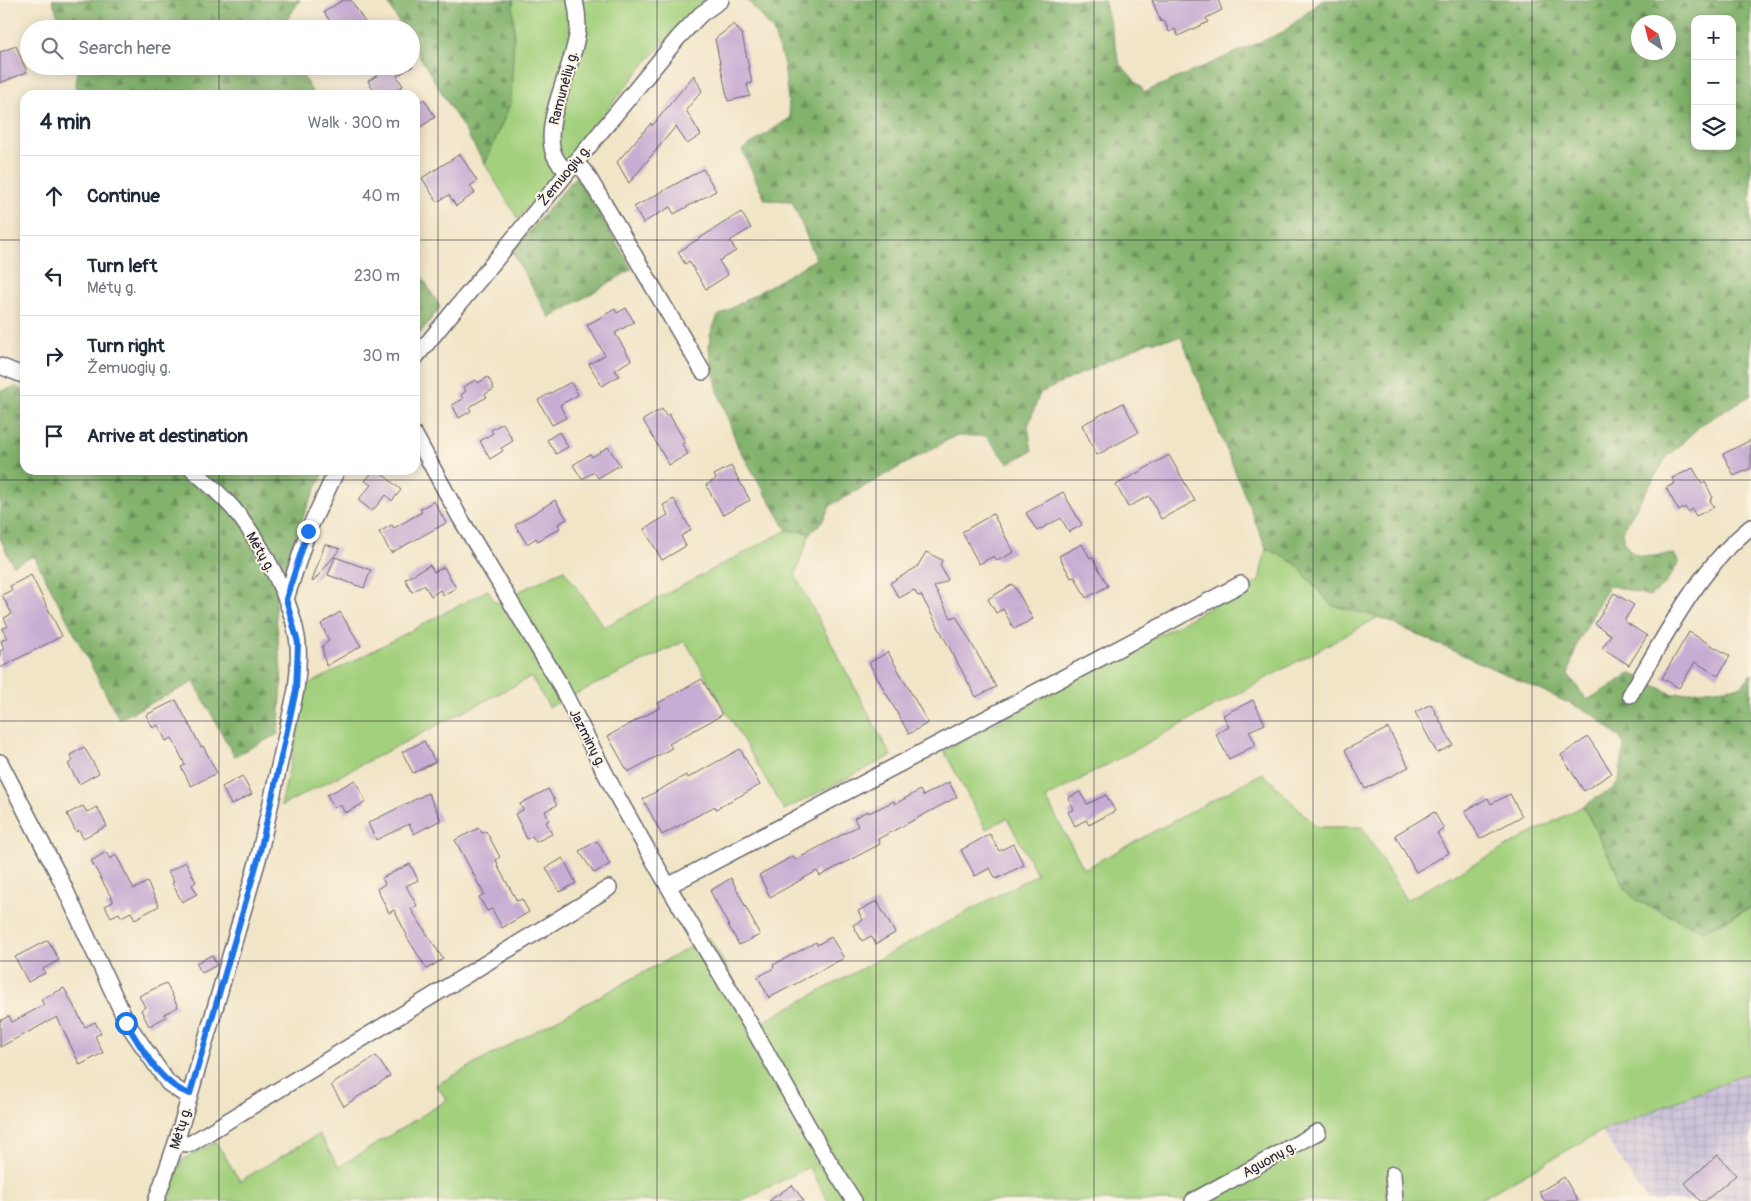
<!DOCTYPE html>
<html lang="en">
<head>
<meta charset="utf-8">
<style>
	:root { --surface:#fff; --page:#f6f6f7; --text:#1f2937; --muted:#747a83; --line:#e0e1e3 }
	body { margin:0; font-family:Pangolin,sans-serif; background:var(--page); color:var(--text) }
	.controls { position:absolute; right:15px; top:15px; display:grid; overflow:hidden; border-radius:10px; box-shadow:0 2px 12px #0003 }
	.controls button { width:45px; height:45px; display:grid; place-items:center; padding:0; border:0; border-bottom:1px solid var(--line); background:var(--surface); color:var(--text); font:25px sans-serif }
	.compass { position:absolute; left:1631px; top:15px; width:45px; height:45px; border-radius:50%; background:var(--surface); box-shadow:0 2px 12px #0003; rotate:325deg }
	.stop { position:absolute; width:15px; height:15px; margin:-11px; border:4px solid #1a73e8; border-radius:50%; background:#fff }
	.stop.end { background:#1a73e8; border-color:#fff; box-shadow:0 1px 5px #0008 }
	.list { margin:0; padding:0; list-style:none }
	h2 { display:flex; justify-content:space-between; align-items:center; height:65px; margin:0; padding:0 20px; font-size:21px }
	h2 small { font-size:16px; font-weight:400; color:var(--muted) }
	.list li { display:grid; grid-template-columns:32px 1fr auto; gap:15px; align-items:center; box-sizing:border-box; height:80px; padding:0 20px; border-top:1px solid var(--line) }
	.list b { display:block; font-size:19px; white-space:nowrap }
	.list p { margin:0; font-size:16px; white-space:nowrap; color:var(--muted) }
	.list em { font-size:16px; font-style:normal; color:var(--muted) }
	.icon { flex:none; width:28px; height:28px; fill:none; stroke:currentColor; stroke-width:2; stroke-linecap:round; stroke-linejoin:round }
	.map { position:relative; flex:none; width:1751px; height:1201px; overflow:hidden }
	.search { position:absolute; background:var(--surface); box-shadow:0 2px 12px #0003; left:20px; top:20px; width:400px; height:55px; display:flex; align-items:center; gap:12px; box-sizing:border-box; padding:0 18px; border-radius:28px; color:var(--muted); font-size:19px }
	.panel { position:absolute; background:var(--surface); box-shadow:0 2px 12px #0003; left:20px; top:90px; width:400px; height:385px; border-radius:15px }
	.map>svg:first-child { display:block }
	.industrial { fill:url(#industrial-grid) }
	.grass { fill:#a3d07d; stroke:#62795c }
	.forest { fill:url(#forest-firs); stroke:#526a54; fill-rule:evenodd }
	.building { fill:#c7acd3 }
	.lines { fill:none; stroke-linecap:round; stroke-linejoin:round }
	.minor-casing { stroke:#6a666c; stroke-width:18 }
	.minor { stroke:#fff; stroke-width:15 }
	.route { stroke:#1a73e8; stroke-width:6 }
	.grid { fill:none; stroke:#22223b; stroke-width:1; stroke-opacity:0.55 }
	.labels { text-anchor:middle; stroke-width:4; stroke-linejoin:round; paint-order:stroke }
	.street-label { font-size:14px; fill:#22223b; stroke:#fcf5e5 }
</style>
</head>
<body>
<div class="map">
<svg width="1751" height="1201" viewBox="0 0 1751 1201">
	<defs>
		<pattern id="industrial-grid" width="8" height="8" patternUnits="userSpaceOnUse" patternTransform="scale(1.25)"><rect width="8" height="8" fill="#c9bfd8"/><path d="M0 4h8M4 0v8" fill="none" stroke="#aca4ba"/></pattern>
		<pattern id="forest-firs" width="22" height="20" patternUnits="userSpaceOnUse" patternTransform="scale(1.25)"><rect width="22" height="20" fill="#82b26c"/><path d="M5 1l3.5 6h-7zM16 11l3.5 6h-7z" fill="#6a905a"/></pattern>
	</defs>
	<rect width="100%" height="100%" fill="#fcf5e5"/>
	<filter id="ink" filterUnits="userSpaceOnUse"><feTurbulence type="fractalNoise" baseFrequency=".02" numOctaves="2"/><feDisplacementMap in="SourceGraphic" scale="10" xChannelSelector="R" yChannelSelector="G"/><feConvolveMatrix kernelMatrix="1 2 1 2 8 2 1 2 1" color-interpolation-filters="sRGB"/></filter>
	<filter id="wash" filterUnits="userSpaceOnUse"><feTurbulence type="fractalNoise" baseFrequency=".0096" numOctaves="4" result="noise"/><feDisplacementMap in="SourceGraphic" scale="20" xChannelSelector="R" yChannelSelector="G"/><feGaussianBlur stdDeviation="1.12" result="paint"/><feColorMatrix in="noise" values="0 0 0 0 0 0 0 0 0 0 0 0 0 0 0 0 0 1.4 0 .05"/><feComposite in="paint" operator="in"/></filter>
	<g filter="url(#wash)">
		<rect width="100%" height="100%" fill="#f1e5c7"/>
		<path class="industrial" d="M1751,1072V1201H1647L1602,1131Z"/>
		<path class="grass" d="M513,0H710L691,15L646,62L518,219L485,164L511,102L514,30Z
			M787,530L810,533L795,575L891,756L784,810L685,641L549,707L531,677L281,806L297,735L306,686L488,590L495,603L564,570L604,627Z
			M1266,548L1295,563L1331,605L1379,617L1046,798L1084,869L1263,773L1317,827H1362L1406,900L1583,806L1627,891L1716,926L1751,907V1072L1602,1131L1477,1201H828L809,1167L741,1201H167L182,1160L216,1142L240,1181L319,1134L339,1167L447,1100L436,1085L709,937L759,1024L1037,874L1007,818L986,829L944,751L1259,581Z"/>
		<path class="forest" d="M52,0H300L281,29H63Z
			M386,0H513L514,30L511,102L485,164L411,42V29H403Z
			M748,0H1104L1120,64L1145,92L1283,32L1323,0H1751V395L1702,424L1666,458L1622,531C1627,564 1648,556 1674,554L1679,563L1665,584L1650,596L1609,585L1578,642L1568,674L1587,700L1613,685L1630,673L1672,694L1742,686L1751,674V907L1703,931L1636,900L1627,891L1583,806L1614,788L1619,779L1624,748L1621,739L1593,714L1379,617L1331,605L1295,563L1266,548L1181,337L1148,342L1040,393L1028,426L1032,451L1008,463L986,436H955L831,505L822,522L810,533L787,530L738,447L718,391L709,349L710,335L718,316L816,259L792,201L765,200L742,150L790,118L784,64L773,31ZM1695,19H1732V146H1695ZM1638,22H1668V52H1638Z
			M78,66H297L314,95H75Z
			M577,175L632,269L550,318L512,252Z
			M415,265L440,307L415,340Z
			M15,387L25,391V470H325L308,505L283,570L275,605L282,684L278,734L234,756L194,682L119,719L34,556L13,565L0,538V391Z"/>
		<g id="blocks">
			<path class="building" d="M343,0H351L366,24L359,29H335L324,12Z
				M1152,0H1218L1222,10L1206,18L1208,22L1178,36L1175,29L1169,32L1164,20L1161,22Z
				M734,24L742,34L752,83L747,84L750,96L728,101L715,39Z
				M16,46L27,72L0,83V52Z
				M373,66H413L397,76L403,86L386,95H376L368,81L378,75Z
				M694,75L702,91L686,110L701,135L687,144L676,126L629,183L617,162L651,123L652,126Z
				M424,99L435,117L415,131V105Z
				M460,154L477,181L470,186L475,193L456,206L449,195L437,202L422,178Z
				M703,169L716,191L674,214L670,207L643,223L634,207Z
				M741,212L751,228L730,241L736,251L719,261L728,275L706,289L689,261L685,264L678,252Z
				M626,308L634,322L615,333L631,360L615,370L619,376L602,386L589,364L605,355L587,325L615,309L617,313Z
				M488,377L494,389L485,394L487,397L469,407L471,411L459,418L452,405L463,399L461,395L466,391L463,387L476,380L478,383Z
				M571,382L578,395L560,405L566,418L552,425L538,400Z
				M1123,403L1139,432L1097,455L1082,425Z
				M662,409L666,416L669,414L685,442L682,444L688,454L669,465L643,420Z
				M503,423L513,441L501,448L503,451L490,459L480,441L493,433L491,430Z
				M559,432L568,447L556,454L547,440Z
				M1751,440V468L1734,476L1723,454Z
				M608,447L620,465L598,478L594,472L582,479L573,465L590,454L592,457Z
				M1169,455L1195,501L1161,519L1149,496L1128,507L1116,485Z
				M731,466L750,500L723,515L706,485L716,479L714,475Z
				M1693,468L1702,484L1705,482L1713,498L1710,500L1714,507L1696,516L1692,509L1688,512L1685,507L1679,511L1666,488L1675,483L1672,478Z
				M374,470H378L401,490L392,501L386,495L372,511L358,500L371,485L365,481Z
				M1063,492L1082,525L1069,532L1061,518L1037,531L1026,513Z
				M674,499L691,530L681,536L686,546L662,560L644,529L668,515L663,505Z
				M555,500L567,519L558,524L560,528L538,541L536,538L527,544L515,525Z
				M434,501L446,523L391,553L379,532L392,525L394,528L422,512L420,509Z
				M993,514L1014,552L997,561L994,556L979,564L962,532Z
				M325,544L340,549L313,582L312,581Z
				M1082,544L1090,558L1092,557L1108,586L1086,598L1075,577L1071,578L1059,556Z
				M926,552L942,560L940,565L948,580L934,587L951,618L956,616L996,687L976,697L921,595L918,596L914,590L899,598L890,583L917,567Z
				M335,557L371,570L364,588L328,575Z
				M430,565L434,572L444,567L456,588L443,595L440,590L431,596L424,585L412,592L405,579Z
				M31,575L62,636L0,668V651L4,649L1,641L7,638L2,629L8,626L4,618L12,614L2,595L12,590L10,586Z
				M1013,584L1033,619L1014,629L1003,609L996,613L988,599Z
				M1614,593L1634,605L1624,621L1647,636L1629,665L1602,648L1611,635L1595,624Z
				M340,612L361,646L326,666L322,646L329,641L321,624Z
				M1689,632L1730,656L1718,676L1695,662L1679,688L1662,678Z
				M888,652L928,723L909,734L869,663Z
				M702,679L722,715L669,744L672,748L628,772L608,736L661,707L658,703Z
				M176,700L201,747L203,746L217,773L191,786L181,767L185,765L172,738L166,741L158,725L153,728L146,715Z
				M1253,700L1265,724L1249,731L1256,745L1229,759L1216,734L1229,727L1223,715Z
				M1431,704L1453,745L1437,753L1415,712Z
				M1388,728L1409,767L1365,789L1345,750Z
				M1588,737L1612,773L1584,791L1561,755Z
				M424,741L435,762L413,773L402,752Z
				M84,747L99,773L79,784L68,764L73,761L70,755Z
				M740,749L760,785L716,809L715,806L662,835L643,799L686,775L688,778Z
				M242,776L252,794L231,805L222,787Z
				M355,780L366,802L345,813L340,804L334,808L327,795Z
				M949,782L957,797L878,839L880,844L820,876L817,871L770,897L759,875L793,856L795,860L858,826L854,818L868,811L869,813L894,801L895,804L920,790L923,796Z
				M548,789L557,805L545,811L549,820L546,822L552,834L536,842L532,836L527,839L515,814L523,810L520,804Z
				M1080,792L1087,804L1106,795L1115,811L1089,825L1086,820L1075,826L1068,812L1074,809L1068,798Z
				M428,793L441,820L414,834L409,824L376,840L368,823Z
				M1510,794L1522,816L1480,839L1465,811L1488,798L1491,804Z
				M83,806L87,812L97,807L107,826L83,838L79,830L76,832L67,814Z
				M1434,812L1444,829L1437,833L1449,853L1416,872L1395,835Z
				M479,828L482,833L486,831L500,857L496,860L498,864L497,865L517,901L522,899L529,912L502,928L492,909L487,911L479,897L484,894L455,840Z
				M990,834L999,851L1013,844L1024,865L996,879L990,868L975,876L961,850Z
				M597,841L610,864L594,873L579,851Z
				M106,852L110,859L116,855L134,889L147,882L159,906L135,919L131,912L121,917L119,913L111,917L105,906L113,902V900L91,861Z
				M563,858L576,883L560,892L546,868Z
				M186,862L196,882L192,885L197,894L182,902L172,883L174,882L168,872Z
				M410,864L418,880L406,886L417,906L411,909L443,959L427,969L406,936L407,935L394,910L389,913L377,889L385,884L382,878Z
				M731,878L760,935L739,945L710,891Z
				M877,901L895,933L876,944L871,936L862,941L853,925L863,920L858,911Z
				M831,937L844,958L769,998L758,977L774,968L773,965L816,942L817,945Z
				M48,940L59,960L43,969L45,973L28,982L15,957Z
				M212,955L217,965L202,973L196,963Z
				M166,983L178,1007L164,1014L166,1017L149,1026L141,1010L145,1007L139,996Z
				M64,988L85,1027L95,1022L101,1033L95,1036L103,1053L80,1065L57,1017L0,1047V1021L9,1016L12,1022L44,1005L41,1000Z
				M376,1056L390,1076L344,1106L331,1085Z
				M1718,1155L1736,1175L1705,1201H1700L1685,1183Z
				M1564,1177L1578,1201H1545L1539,1192Z
				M792,1185L804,1201H769Z"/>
		</g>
	</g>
	<g filter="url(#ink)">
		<use href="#blocks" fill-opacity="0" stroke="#6a666c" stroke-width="1"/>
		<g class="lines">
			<defs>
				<path id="minor" d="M575,162L586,173L703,372
					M567,171C564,168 559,164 557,160C536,129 577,63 578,27C578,18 577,9 575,0
					M415,358L678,38L701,14L721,0
					M0,366L25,376
					M415,435L459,516L558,681L618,798L668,886L755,1032L820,1147L854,1201
					M286,599L308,531L337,470
					M1630,695C1665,637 1697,570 1751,527
					M0,762L60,878L127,1023L168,1083L181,1092L190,1095
					M668,886L1241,584
					M176,1143L190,1144L609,888
					M1393,1174L1395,1201
					M156,1201L176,1143L259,856L296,690C298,675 299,659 298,644C293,601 260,540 232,507C220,494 207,482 193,470
					M1193,1201L1318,1132"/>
			</defs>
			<use href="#minor" class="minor-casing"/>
			<use href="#minor" class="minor"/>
		</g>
	</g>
	<g class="lines" filter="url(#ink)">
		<path class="route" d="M126,1023C143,1049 160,1085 190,1094L259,856L296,690L298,643L286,599L308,531"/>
	</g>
	<path class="grid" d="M219,0V29M438,0V1201M657,0V1201M876,0V1201M1094,0V1201M1313,0V1201M1532,0V1201M219,66V95M0,240H25M415,240H1751M219,470V1201M0,480H1751M0,721H1751M0,961H1751"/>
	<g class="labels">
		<g class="street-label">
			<text transform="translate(563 88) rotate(-75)" y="5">Ramunėlių g.</text>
			<text transform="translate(564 175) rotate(-51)" y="5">Žemuogių g.</text>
			<text transform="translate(261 552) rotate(60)" y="5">Mėtų g.</text>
			<text transform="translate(588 738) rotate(63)" y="5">Jazminų g.</text>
			<text transform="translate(180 1128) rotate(-73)" y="5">Mėtų g.</text>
			<text transform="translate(1269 1159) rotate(-29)" y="5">Aguonų g.</text>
		</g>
	</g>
</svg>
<div class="controls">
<button>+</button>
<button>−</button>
<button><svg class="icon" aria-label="layers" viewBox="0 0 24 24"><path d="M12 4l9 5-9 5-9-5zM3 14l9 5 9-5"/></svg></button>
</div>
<svg class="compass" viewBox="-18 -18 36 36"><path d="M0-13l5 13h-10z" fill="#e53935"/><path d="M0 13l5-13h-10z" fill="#747a83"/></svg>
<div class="stop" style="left:126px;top:1023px"></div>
<div class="stop end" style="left:308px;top:531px"></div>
<div class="search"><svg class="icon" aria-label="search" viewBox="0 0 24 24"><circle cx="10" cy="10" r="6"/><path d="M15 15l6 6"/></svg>Search here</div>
<section class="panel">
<h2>4 min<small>Walk · 300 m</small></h2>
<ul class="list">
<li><svg class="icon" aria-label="ahead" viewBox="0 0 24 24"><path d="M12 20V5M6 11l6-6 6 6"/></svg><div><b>Continue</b></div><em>40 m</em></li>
<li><svg class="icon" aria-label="left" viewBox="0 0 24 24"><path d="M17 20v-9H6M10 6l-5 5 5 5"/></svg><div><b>Turn left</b><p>Mėtų g.</p></div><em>230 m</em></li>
<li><svg class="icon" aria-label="right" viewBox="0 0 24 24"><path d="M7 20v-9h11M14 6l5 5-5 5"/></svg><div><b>Turn right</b><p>Žemuogių g.</p></div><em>30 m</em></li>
<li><svg class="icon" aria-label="arrive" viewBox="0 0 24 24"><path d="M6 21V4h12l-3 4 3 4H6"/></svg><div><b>Arrive at destination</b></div></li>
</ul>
</section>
</div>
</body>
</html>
